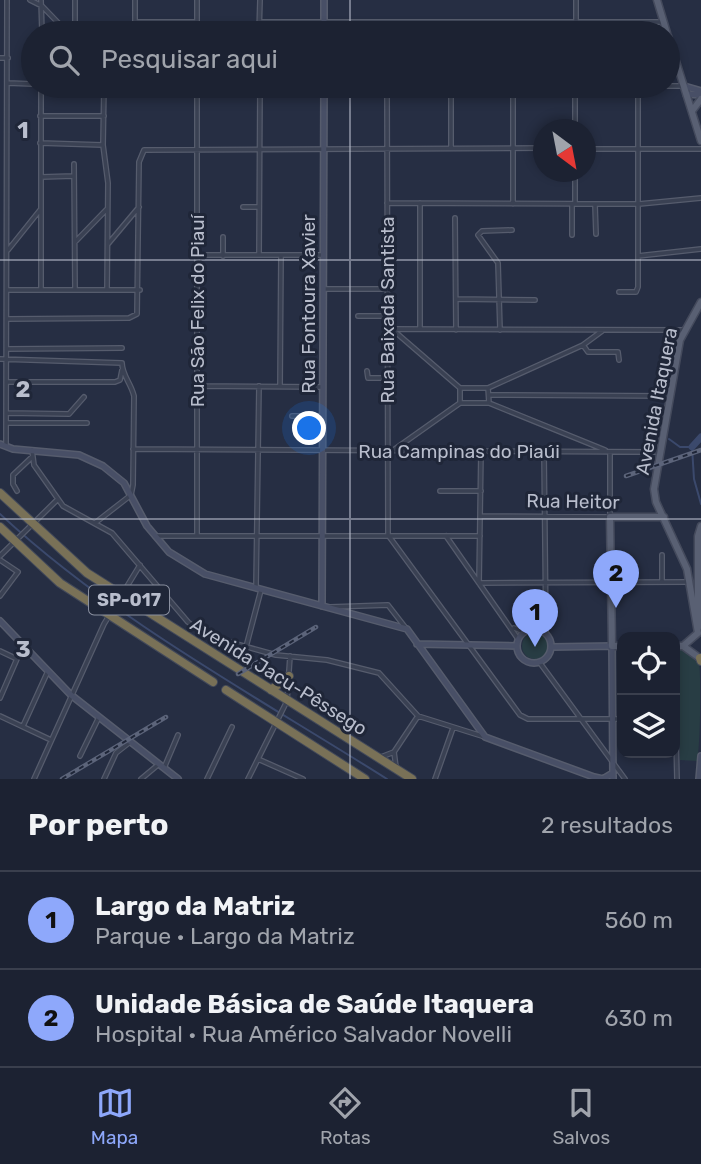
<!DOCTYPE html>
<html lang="pt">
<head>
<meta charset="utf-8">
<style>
	:root { --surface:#1c2232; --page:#292f3e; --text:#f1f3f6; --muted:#a0a4ac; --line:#3a3f4d; --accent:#8ea8fb }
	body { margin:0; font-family:Rubik,sans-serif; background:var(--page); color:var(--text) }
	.controls { position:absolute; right:21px; bottom:21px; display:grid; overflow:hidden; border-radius:14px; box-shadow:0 4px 10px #0003 }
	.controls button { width:63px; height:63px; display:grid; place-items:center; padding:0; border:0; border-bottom:2px solid var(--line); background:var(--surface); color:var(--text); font:35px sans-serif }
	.compass { position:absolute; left:533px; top:119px; width:63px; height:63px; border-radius:50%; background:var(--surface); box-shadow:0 4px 10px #0003; rotate:148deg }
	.you { position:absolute; left:310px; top:429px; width:24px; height:24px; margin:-18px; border:5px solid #fff; border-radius:50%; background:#1a73e8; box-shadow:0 0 0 10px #1a73e833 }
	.badge { display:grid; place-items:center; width:46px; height:46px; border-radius:50%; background:var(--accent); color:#111; font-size:23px; font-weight:700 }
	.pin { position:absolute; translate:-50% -58px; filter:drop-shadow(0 2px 4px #0008) }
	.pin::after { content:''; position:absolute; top:37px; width:24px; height:21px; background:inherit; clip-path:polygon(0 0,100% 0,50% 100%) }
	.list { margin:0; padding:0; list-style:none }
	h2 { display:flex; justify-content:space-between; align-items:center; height:91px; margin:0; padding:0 28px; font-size:30px }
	h2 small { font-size:23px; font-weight:400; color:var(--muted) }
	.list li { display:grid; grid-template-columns:46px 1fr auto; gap:21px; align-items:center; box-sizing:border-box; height:98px; padding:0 28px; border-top:2px solid var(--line) }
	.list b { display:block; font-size:26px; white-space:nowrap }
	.list p { margin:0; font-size:23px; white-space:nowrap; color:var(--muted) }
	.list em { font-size:23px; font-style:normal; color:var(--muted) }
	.icon { flex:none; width:38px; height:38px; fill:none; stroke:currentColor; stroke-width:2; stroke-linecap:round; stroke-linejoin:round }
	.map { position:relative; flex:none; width:701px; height:779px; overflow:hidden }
	.search { position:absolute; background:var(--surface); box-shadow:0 4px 10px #0003; left:21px; right:21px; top:21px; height:77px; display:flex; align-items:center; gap:18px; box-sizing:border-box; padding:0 24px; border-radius:38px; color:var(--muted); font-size:26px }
	.sheet { height:287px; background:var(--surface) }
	nav { display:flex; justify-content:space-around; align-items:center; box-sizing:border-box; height:98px; border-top:2px solid var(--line); background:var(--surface); font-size:19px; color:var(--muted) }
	nav a { display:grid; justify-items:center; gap:4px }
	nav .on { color:var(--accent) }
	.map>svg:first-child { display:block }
	.green { fill:#283d44 }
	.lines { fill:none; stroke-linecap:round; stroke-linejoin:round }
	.stream { stroke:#3b496c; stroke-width:2 }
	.river { stroke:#3b496c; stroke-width:7 }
	.street-casing { stroke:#565c6d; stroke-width:6 }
	.secondary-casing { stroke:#565c6d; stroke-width:8 }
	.primary-casing { stroke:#444a5c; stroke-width:9 }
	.highway-casing { stroke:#42495a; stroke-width:10 }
	.street { stroke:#3a4153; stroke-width:3.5 }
	.secondary { stroke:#484f66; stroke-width:5 }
	.primary { stroke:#596073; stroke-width:6 }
	.highway { stroke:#797157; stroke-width:8 }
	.rail-casing { stroke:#5c647a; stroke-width:4.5 }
	.rail { stroke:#1f2638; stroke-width:2; stroke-dasharray:5; stroke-linecap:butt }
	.grid { fill:none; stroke:#b8bdcc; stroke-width:2; stroke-opacity:0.55 }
	.labels { text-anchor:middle; stroke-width:6; stroke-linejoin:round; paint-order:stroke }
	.shield { fill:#1f2638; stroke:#8a90a0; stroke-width:2 }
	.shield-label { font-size:18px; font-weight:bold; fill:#b8bdcc }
	.street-label { font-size:19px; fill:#b8bdcc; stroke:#1f2638 }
	.grid-label { font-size:23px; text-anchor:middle; font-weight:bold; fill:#b8bdcc; stroke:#1f2638; stroke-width:6; stroke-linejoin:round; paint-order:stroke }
</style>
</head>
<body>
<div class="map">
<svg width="701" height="779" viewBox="0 0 701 779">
	<rect width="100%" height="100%" fill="#262e43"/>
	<path class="green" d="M522 646a13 13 0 1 1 26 0a13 13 0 1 1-26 0Z
		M677,648C687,648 694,653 699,662C701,673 701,746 697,761L680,760Z"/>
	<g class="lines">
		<path class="stream" d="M669,439L680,447H692L694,479L701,504
			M0,514C114,620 256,696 387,779"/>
		<path class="river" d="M692,447L701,437"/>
		<defs>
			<path id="street" d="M30,0L42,6L68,33
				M41,0L42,33
				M75,0V33
				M135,0V22H197
				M259,22H663
				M637,23L638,33
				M100,24L104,33
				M197,33V0
				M259,33L260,0
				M387,33V22
				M451,33V22
				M514,33V23
				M576,33V0
				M0,58H8
				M8,83L33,84
				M41,86V289
				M104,86L103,145L108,183L107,289
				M387,86L388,535L520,715L528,719H622
				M513,86V204
				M668,86H684
				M40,116H104
				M575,130V86
				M40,143L103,145
				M451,148V86
				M586,149H701
				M74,164L75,289
				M575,172V204
				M41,177L74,176
				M387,203L639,204L701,198
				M572,204V235
				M595,205L596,234
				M243,207H258
				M455,218L456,330
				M223,237V256
				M75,242L107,209
				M108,244L139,207
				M8,250L40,210
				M198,255H322
				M259,255L260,86
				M638,256L701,249
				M324,289H387
				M7,290H140
				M619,292H636L638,287V86
				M457,299L535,300
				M358,316H387
				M7,319L129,318L137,314L139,162L144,150L544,148
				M392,329L683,330
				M420,329V203
				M393,330L460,388
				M500,330L498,263L478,235L482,231L512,230
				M583,345L588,352H618L619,360
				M7,349L122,348
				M0,359L122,363C122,375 131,383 134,396L133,485L131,495L95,523
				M367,371L368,378H387
				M7,382H115L120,380L122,370
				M196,386L323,387
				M280,386L281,255
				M488,388L583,345L602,331
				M489,395L669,396
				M489,403L488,388H460V403H489L605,450
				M7,413L69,414L84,397
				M292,416H323
				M7,423H87
				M6,446L7,0
				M133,449L659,452
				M395,449L460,403
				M32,450L34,465L63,506L112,533L188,622L204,635L276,655L327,660L379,673L418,716L485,737
				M481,451L479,583L688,582
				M544,452L546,634
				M17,491L13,484V475L32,457
				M440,491H481
				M481,516L610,517V452
				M155,536H480
				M197,536V86
				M446,536L518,639
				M662,555V581
				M0,556L57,500
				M0,560L18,572L0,596
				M256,587L259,386
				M330,607L388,605L405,627
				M514,628L524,632
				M246,647L261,590
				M0,651L17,659
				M540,663L625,779
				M675,695L677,779
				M0,698L23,645
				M0,716L51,740
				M23,726L48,671
				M394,752L396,767
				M80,756L99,717
				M381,757L394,752L418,716
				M258,759L303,779
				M164,768L178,735
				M34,779L104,624L140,565
				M104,779L116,753L130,742
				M141,779L159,764
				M207,779L232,727
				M248,779L287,701L290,656
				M435,779L453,728"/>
			<path id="secondary" d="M324,0V33
				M684,86L701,91
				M686,94L701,95
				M0,444L13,449L79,455L103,466L124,483L147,526L169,552L205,574L407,629L485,737L594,777L603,779L613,773
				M322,606L324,86
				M0,621L71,695L178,779
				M517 646a17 17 0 1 1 34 0a17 17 0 1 1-34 0Z
				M417,644L517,646
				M552,647L612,646L613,779
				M699,779L701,756"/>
			<path id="primary" d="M657,0L667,33
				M668,36L701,141
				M692,111L701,99
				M698,628V536L701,526
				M698,633L687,569L656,502L654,489L680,340L701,302
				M622,646H612L610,517H664
				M675,646H683L701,659
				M683,646L698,633"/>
			<path id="highway" d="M0,493L87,573L412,779
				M0,527L60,583L213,682
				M700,658L701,661
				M226,690L365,779
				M271,690L289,676"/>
		</defs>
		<use href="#street" class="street-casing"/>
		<use href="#secondary" class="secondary-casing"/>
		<use href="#primary" class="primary-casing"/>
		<use href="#highway" class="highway-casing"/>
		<use href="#street" class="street"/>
		<use href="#secondary" class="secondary"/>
		<use href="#primary" class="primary"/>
		<use href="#highway" class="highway"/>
		<defs>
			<path id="rail" d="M626,476L701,450
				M238,674L316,627
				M62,779L166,717"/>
		</defs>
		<use href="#rail" class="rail-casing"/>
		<use href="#rail" class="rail"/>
	</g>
	<path class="grid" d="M350,0V33M350,86V779M0,260H701M0,519H701"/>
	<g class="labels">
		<rect class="shield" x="89" y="585.5" width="80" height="29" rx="5"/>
		<g class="shield-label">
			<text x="129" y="606">SP-017</text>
		</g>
		<g class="street-label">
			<text transform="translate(308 304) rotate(-90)" y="7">Rua Fontoura Xavier</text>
			<text transform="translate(387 310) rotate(-90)" y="7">Rua Baixada Santista</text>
			<text transform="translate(197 311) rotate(-90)" y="7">Rua São Felix do Piauí</text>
			<text transform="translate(656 401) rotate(-79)" y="7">Avenida Itaquera</text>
			<text x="459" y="458">Rua Campinas do Piaúi</text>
			<text transform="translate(573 501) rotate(1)" y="7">Rua Heitor</text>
			<text transform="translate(279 676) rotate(32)" y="7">Avenida Jacu-Pêssego</text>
		</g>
	</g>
	<g class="grid-label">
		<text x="23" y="138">1</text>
		<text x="23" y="397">2</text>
		<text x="23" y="657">3</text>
	</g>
</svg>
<div class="controls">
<button><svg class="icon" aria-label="locate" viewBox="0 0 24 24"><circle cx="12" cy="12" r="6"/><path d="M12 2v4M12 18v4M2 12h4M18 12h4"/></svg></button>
<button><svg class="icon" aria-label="layers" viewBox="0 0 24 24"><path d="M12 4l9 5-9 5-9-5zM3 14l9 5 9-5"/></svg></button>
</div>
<svg class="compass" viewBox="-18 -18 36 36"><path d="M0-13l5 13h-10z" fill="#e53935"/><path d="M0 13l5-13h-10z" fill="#a0a4ac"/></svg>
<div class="you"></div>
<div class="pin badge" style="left:535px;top:647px">1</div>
<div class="pin badge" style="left:616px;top:608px">2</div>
<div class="search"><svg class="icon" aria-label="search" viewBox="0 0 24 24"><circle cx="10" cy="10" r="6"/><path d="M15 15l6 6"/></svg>Pesquisar aqui</div>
</div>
<section class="sheet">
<h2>Por perto<small>2 resultados</small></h2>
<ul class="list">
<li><span class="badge">1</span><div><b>Largo da Matriz</b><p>Parque · Largo da Matriz</p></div><em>560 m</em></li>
<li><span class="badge">2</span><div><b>Unidade Básica de Saúde Itaquera</b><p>Hospital · Rua Américo Salvador Novelli</p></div><em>630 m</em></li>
</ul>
</section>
<nav>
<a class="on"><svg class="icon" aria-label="map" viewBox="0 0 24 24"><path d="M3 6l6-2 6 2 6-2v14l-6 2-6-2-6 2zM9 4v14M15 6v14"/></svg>Mapa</a>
<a><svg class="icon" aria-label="directions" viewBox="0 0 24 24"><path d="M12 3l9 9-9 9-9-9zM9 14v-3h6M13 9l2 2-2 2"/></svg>Rotas</a>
<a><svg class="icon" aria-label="saved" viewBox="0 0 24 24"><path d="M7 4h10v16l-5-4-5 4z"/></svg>Salvos</a>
</nav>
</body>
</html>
